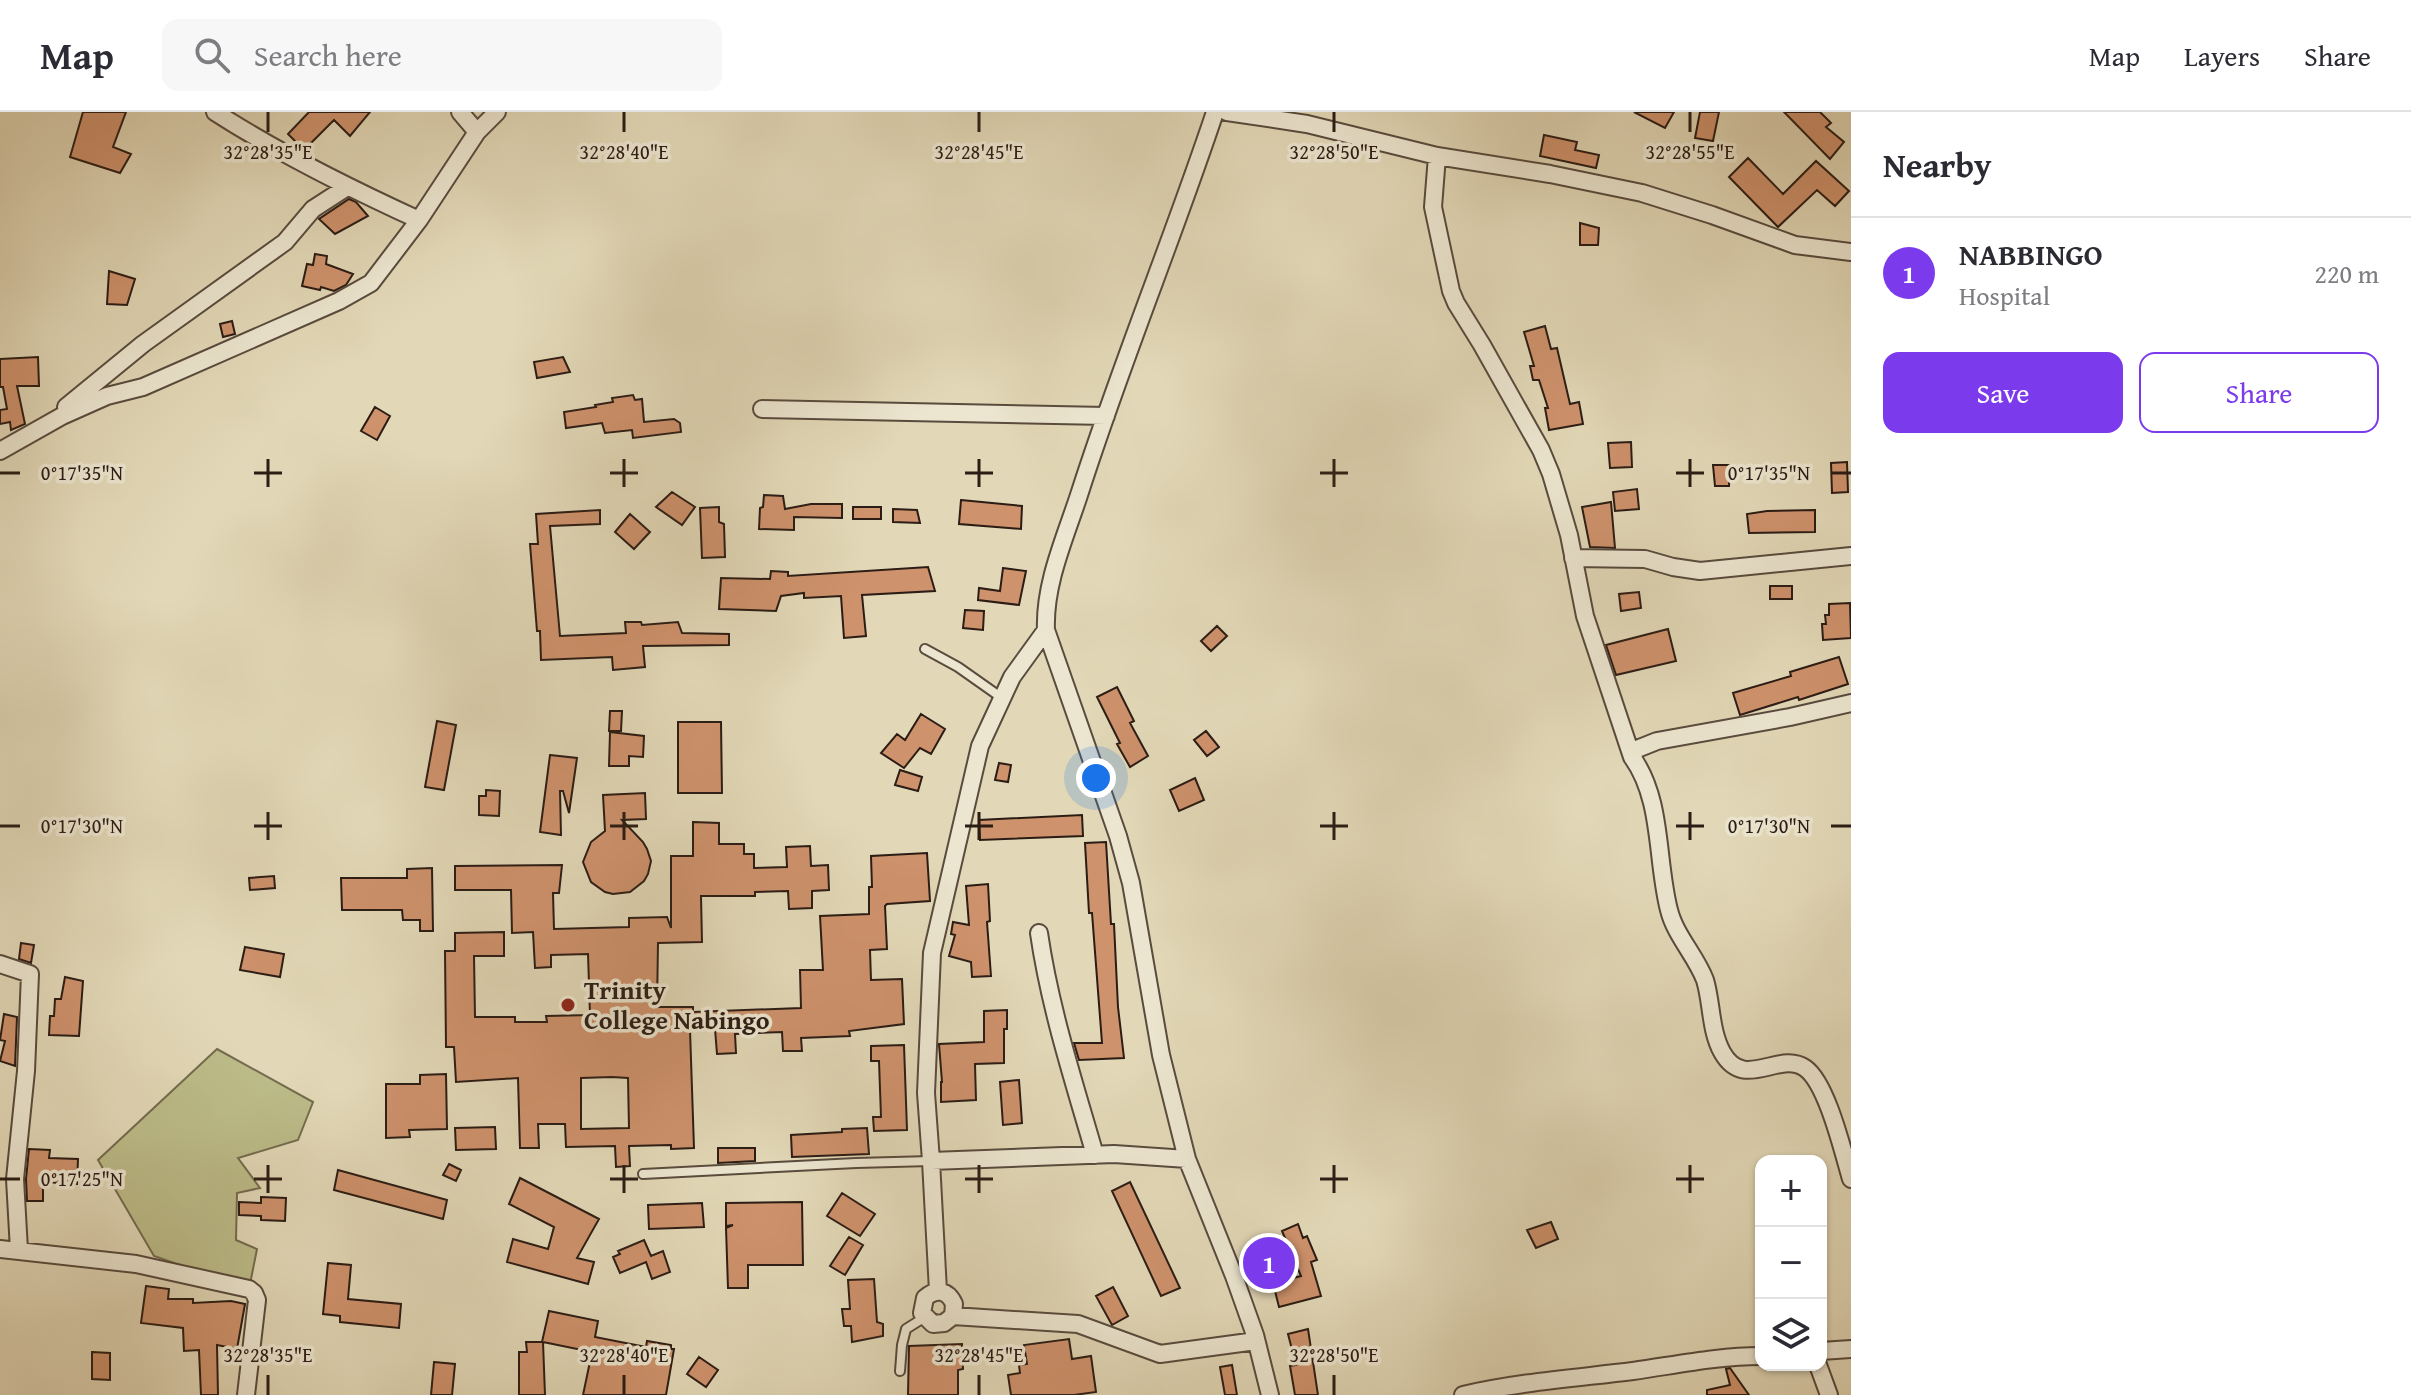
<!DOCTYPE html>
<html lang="en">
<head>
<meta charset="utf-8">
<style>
	:root { --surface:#fff; --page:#f7f7f7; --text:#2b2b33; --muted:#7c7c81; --line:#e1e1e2; --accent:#7c3aed }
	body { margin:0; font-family:"Gentium Book Plus",serif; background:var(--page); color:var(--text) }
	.controls { position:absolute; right:24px; bottom:24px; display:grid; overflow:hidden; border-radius:16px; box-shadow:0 2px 6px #0004 }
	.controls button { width:72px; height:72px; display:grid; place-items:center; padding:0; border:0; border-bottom:2px solid var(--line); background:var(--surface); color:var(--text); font:40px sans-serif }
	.you { position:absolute; left:1096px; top:666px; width:28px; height:28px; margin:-20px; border:6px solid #fff; border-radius:50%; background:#1a73e8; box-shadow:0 0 0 12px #1a73e833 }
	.badge { display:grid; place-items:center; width:52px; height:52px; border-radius:50%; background:var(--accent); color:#fff; font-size:26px; font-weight:700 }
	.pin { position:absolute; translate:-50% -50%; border:4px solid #fff; box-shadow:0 2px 8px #0006 }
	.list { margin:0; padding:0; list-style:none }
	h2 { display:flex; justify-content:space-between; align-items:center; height:104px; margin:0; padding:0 32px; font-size:34px }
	h2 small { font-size:26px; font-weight:400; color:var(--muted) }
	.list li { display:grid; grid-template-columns:52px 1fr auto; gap:24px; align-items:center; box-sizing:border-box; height:112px; padding:0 32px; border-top:2px solid var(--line) }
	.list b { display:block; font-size:30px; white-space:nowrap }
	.list p { margin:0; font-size:26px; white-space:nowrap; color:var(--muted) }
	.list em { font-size:26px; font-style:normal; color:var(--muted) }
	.actions { display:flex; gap:16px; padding:24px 32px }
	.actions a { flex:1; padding:18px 0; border:2px solid var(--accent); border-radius:16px; text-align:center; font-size:28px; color:var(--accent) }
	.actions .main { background:var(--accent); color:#fff }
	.icon { flex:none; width:44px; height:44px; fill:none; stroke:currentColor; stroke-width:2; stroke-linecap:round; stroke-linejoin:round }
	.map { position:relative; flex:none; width:1851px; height:1283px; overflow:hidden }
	header { display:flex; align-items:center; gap:48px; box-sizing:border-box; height:112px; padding:0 40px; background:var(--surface); border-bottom:2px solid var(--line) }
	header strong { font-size:38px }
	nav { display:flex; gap:44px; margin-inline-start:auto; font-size:28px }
	.search { width:560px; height:72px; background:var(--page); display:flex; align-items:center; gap:20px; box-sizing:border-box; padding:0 28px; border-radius:16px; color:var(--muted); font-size:30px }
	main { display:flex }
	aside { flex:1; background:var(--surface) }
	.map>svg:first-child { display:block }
	.green { fill:#bcbc89; stroke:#746c4f; stroke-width:2 }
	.building { fill:#ce926c; stroke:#2b1c15; stroke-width:2; fill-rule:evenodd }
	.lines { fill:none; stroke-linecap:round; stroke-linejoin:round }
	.lane-casing { stroke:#594b3e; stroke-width:12 }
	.street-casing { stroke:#594b3e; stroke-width:20 }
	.lane { stroke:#ece6d0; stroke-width:8 }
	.street { stroke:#ece6d0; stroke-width:16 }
	.ticks { fill:none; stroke:#2b1c15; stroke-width:3 }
	.poi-dot { fill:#8f2418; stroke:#ece6d0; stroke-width:3 }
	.labels { text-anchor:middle; stroke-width:7; stroke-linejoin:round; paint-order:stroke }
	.poi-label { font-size:26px; font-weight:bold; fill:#2b1c15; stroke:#ece6d0; text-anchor:start }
	.ticks-label { font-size:20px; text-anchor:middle; fill:#2b1c15; stroke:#ece6d0; stroke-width:7; stroke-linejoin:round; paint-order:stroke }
</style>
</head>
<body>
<header>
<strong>Map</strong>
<div class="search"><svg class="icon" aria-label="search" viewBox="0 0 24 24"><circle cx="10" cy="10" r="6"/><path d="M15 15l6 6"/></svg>Search here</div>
<nav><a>Map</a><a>Layers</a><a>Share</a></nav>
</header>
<main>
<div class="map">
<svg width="1851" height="1283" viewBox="0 0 1851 1283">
	<rect width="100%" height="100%" fill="#e2d8b7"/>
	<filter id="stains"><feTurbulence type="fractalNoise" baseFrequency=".0025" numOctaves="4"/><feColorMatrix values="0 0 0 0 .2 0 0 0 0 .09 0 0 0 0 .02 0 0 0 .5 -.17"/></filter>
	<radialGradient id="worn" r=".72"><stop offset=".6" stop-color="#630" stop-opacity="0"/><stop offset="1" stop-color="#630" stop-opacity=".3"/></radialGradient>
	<path class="green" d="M217,937L313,990L298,1028L238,1046L260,1076L237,1081L236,1128L257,1137L249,1177L154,1144L98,1048Z"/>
	<path class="building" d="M83,0H126L113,35L131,42L120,61L70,45Z
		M309,0H370L350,24L334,8L304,38L288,22Z
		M1634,0H1674L1665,16Z
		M1700,0H1719L1713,29L1695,26Z
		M1784,0H1820L1831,11L1826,15L1844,30L1830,47Z
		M1544,23L1577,30L1575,38L1599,43L1596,56L1540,44Z
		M1748,46L1783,82L1816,49L1849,79L1835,94L1817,78L1778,115L1729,65Z
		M349,87L356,90L368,104L335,122L319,107Z
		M1580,111L1599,116L1598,133H1580Z
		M315,142L327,144L326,152L353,162L346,173L334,179L321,175L320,178L302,174L307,152L313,153Z
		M109,159L135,167L127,193L107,192Z
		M232,209L235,222L223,225L220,212Z
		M1545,214L1551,237L1557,236L1570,292L1579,290L1583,312L1549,318L1545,296H1548L1539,268H1533L1530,254H1534L1524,220Z
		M38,245L39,274H17L25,312L11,318L10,310L0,312V298L7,297L3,275H0V247Z
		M563,245L570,260L537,266L534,250Z
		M633,283L635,288L642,287L644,310L674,307L680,311L681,320L633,326L632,318L605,321L602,311L566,316L564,300L596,295L595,293L613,290L612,286Z
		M375,295L390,304L377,328L361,319Z
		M1631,330L1632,355L1610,356L1608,331Z
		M1847,350L1848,380L1832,381L1831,351Z
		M1713,353H1730L1729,374H1715Z
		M1637,377L1639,397L1615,399L1613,380Z
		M672,380L695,395L682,413L656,395Z
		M764,383L783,384L785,397L811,392H842V406L794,405V418L759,417L760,396L763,395Z
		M961,388L1022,394L1021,417L959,412Z
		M1611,390L1615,436L1590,435L1582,395Z
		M719,395V410L724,412L725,445L702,446L700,396Z
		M853,395H881V407H853Z
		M893,397L917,398L920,411L893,410Z
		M600,398V412L550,414L560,524L626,521L625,510H641L642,513L678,510L682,521L729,522V533L643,534L645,555L613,558L612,545L541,548L540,519H537L530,432H538L536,402Z
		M1815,398V420L1749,421L1747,402L1767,399Z
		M630,402L650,420L634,437L615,420Z
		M928,455L935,479L862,483L866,524L844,526L841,484L804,486V481L781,484L776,499L719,497L721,466L770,467L771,459L788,460V464Z
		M1003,456L1026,459L1019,493L978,488L979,476L1000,479Z
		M1770,474H1792V487H1770Z
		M1639,480L1641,496L1621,499L1619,482Z
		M1850,491L1851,526L1823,528L1822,512H1826L1825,503H1829V492Z
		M965,498L984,499L983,518L963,516Z
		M1217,514L1227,524L1211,539L1201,529Z
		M1668,517L1676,549L1616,563L1606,533Z
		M1839,545L1848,572L1799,588L1798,585L1740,603L1733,581L1791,564L1790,560Z
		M1117,575L1134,609L1130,611L1148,644L1130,655L1117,632L1120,631L1097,585Z
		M610,599H622L621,619H609Z
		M921,602L945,617L931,642L920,636L904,656L881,641L897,622L905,628Z
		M437,609L456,613L444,678L425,675Z
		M678,610H721L722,681H678Z
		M1206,619L1219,635L1207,644L1194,628Z
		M610,620L644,624L643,645L629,644V654H609Z
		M550,643L577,646L569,701L563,679H560L561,723L540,720Z
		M999,651L1011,653L1008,670L995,668Z
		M900,658L922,665L918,679L895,673Z
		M1195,666L1204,688L1179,699L1170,678Z
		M486,678L500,679L499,704L479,703V684H486Z
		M645,681L646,707L622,708L643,730L647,737L651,749L648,762L644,769L630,780L613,782L605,780L591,770L583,750L591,730L605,719L603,683Z
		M1082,703L1083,724L980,728L979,708Z
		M693,710L719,711V732H744V742H754V756L787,755L786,735L810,734L811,754L828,753L829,778L812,779V796L789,797L788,779L755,780V784H701L702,830L658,831L657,895H693V900L801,896L800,858H823L820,804L869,802V775H872L871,744L927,741L930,789L887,792L885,794L887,837L870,838L871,868L902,867L904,912L849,919L850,924L801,926L802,939H783L782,920L735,922L736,941L717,942L715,917L690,918L694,1036L671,1037V1033L629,1034L630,1054L616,1055L615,1034L566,1035L565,1012H538L539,1036H520L518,966L456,970L454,935H446L445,839H455V821L504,820V844H474L475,905H515V910H547L546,904L590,903L588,842L551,843V855L535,856L533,820L512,821L511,778H455V754L562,753L559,781H553L554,817L629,815V806L667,805L671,816V744H693ZM612,965L628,966L629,1016L581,1017V966Z
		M1106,730L1111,812H1114L1118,895L1124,946L1079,948L1074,931H1102L1092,801H1089L1085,731Z
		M432,756L433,819H420V808H403L402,798H342L341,766H407V757Z
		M274,764L275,776L250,778L249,766Z
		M988,772L990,809L987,810L991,864L972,865L971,850L949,844L955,823L951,822L953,810L969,813L966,774Z
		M21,831L34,833L31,851L19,847Z
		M245,835L284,842L280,865L240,858Z
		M65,865L83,869L79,924L49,923L50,904H54L55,887H61Z
		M1007,898V917H1004V951L975,952L976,988L941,990V970H942L939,932L984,930V899Z
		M4,902L17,905L15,954L0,949L5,929L0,928Z
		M904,933L907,1018L874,1019L873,1005H881L879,949H871V934Z
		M446,962L447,1017L409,1018L410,1025L386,1026V972H420V963Z
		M1019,968L1022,1011L1003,1013L1000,970Z
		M495,1015L496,1037L456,1038L455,1016Z
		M867,1016L869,1042L792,1045L791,1023L842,1020V1017Z
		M718,1036H755V1049L718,1051Z
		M29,1037L50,1038L49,1046L78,1047L77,1072L43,1070V1089H27L26,1067Z
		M449,1052L461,1058L456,1069L443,1063Z
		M338,1058L447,1088L443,1107L334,1078Z
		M520,1066L599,1107L577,1146L594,1150L588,1172L507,1150L513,1127L548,1137L554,1115L509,1092Z
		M1130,1070L1180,1176L1161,1184L1112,1079Z
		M842,1081L875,1102L860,1124L827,1104Z
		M261,1085L286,1086L285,1109L261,1108V1104L239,1103V1090L261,1091Z
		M802,1090L803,1153H748V1176H728L726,1116L733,1113L726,1114V1091Z
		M702,1091L704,1115L649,1117L648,1093Z
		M1551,1110L1558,1127L1536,1136L1527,1118Z
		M1298,1112L1303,1126L1307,1124L1317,1148L1311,1150L1321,1184L1279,1195L1273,1171L1301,1164L1282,1119Z
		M849,1125L863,1133L845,1163L830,1154Z
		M644,1128L651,1144L663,1139L670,1160L652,1167L646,1150L620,1161L613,1145L620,1142L618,1139Z
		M328,1151L351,1153L348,1187L401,1192L399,1216L340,1210V1204L323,1202Z
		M874,1167L877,1210L883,1212V1224L852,1230L851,1214H844L842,1197H850L848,1168Z
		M146,1174L169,1177L168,1187H193V1191L231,1189L245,1192L237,1237L217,1233L218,1283H201L199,1238L184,1239L183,1216L141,1211Z
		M1113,1175L1128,1204L1112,1213L1096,1184Z
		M549,1199L598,1209L595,1225L646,1235L647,1229L671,1233V1237H674L666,1283H583L592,1240L543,1230L545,1283H519V1240H527L526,1230H542Z
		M1308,1217L1318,1283H1295L1290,1254L1296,1253L1288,1222Z
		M1069,1227L1072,1247L1091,1244L1096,1280L1074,1283H1011L1008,1263L1020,1261L1019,1253L1027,1252L1024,1233Z
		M962,1232L963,1257L958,1258V1283H908L909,1234Z
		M92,1240L110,1241V1268L92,1267Z
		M699,1245L718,1258L706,1275L687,1262Z
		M434,1250L455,1252L452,1283H431Z
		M1232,1253L1237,1283H1225L1220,1255Z
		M1730,1256L1749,1283H1707V1278L1730,1273L1726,1257Z"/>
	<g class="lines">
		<defs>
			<path id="lane" d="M925,537L958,555L1002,586
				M643,1062L856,1051L931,1049
				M900,1259L902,1233L906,1217L925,1205"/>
			<path id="street" d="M215,0C280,42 349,76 419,108
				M460,0L477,20
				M1215,0C1172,129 1120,254 1079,383C1065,426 1044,472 1046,518L1118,724L1131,771L1161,943L1187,1047L1234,1164L1255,1223L1270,1283
				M1227,0L1307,12L1437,44L1550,62L1642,81L1712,103L1795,133L1851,140
				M1437,44L1433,95L1451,179L1456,191L1482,233L1541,338L1551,362L1569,423L1585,504L1632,645C1663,688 1656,748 1669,798C1675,823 1696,844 1705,868C1712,891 1710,918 1722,940C1744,980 1779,938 1805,956C1827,971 1843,1040 1851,1067
				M66,295L143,232L285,130L313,97L347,75
				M762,297L1106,304
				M0,339L62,304L107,284L143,275L339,189L371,171L419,108L477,20L497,0
				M1573,446L1645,447L1673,455L1700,459L1851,444
				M1046,518L1012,565L980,634L932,841L926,981L931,1049L1114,1042L1187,1047
				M1632,645L1637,637L1657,629L1790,605L1851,591
				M1039,821C1050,897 1074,970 1095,1043
				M0,852L30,862L26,959L15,1067L19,1138
				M931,1049L938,1179
				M0,1137L136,1152L249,1177L254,1181L257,1188L246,1283
				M953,1204L954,1192C948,1178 936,1176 925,1186L922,1201L933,1212L944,1211L953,1204L1078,1212L1160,1242L1256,1229
				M1821,1239L1851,1237
				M1818,1253L1829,1283
				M1463,1283C1519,1270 1576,1266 1633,1259C1676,1253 1718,1244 1761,1244"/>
		</defs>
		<use href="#lane" class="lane-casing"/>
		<use href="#street" class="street-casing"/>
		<use href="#lane" class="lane"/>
		<use href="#street" class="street"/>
	</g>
	<path class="ticks" d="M268,0V20M624,0V20M979,0V20M1334,0V20M1690,0V20M268,347V375M624,347V375M979,347V375M1334,347V375M1690,347V375M0,361H20M254,361H282M610,361H638M965,361H993M1320,361H1348M1676,361H1704M1831,361H1851M268,700V728M624,700V728M979,700V728M1334,700V728M1690,700V728M0,714H20M254,714H282M610,714H638M965,714H993M1320,714H1348M1676,714H1704M1831,714H1851M268,1053V1081M624,1053V1081M979,1053V1081M1334,1053V1081M1690,1053V1081M0,1067H20M254,1067H282M610,1067H638M965,1067H993M1320,1067H1348M1676,1067H1704M268,1263V1283M624,1263V1283M979,1263V1283M1334,1263V1283"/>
	<circle class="poi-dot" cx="568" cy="893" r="8"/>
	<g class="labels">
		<g class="poi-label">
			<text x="584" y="887">Trinity<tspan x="584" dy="30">College Nabingo</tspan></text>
		</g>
	</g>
	<g class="ticks-label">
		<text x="268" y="47">32°28'35"E</text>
		<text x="624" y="47">32°28'40"E</text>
		<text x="979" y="47">32°28'45"E</text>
		<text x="1334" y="47">32°28'50"E</text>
		<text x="1690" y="47">32°28'55"E</text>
		<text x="82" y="368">0°17'35"N</text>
		<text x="1769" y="368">0°17'35"N</text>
		<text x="82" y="721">0°17'30"N</text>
		<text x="1769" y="721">0°17'30"N</text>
		<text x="82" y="1074">0°17'25"N</text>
		<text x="268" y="1250">32°28'35"E</text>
		<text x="624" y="1250">32°28'40"E</text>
		<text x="979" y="1250">32°28'45"E</text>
		<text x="1334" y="1250">32°28'50"E</text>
	</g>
	<rect width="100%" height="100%" filter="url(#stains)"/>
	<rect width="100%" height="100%" fill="url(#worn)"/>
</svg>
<div class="controls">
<button>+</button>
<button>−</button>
<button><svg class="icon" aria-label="layers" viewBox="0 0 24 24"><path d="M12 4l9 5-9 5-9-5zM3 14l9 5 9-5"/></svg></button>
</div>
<div class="you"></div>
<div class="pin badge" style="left:1269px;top:1151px">1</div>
</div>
<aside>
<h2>Nearby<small></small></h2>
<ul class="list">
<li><span class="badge">1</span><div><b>NABBINGO</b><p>Hospital</p></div><em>220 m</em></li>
</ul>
<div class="actions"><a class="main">Save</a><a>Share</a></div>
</aside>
</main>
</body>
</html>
